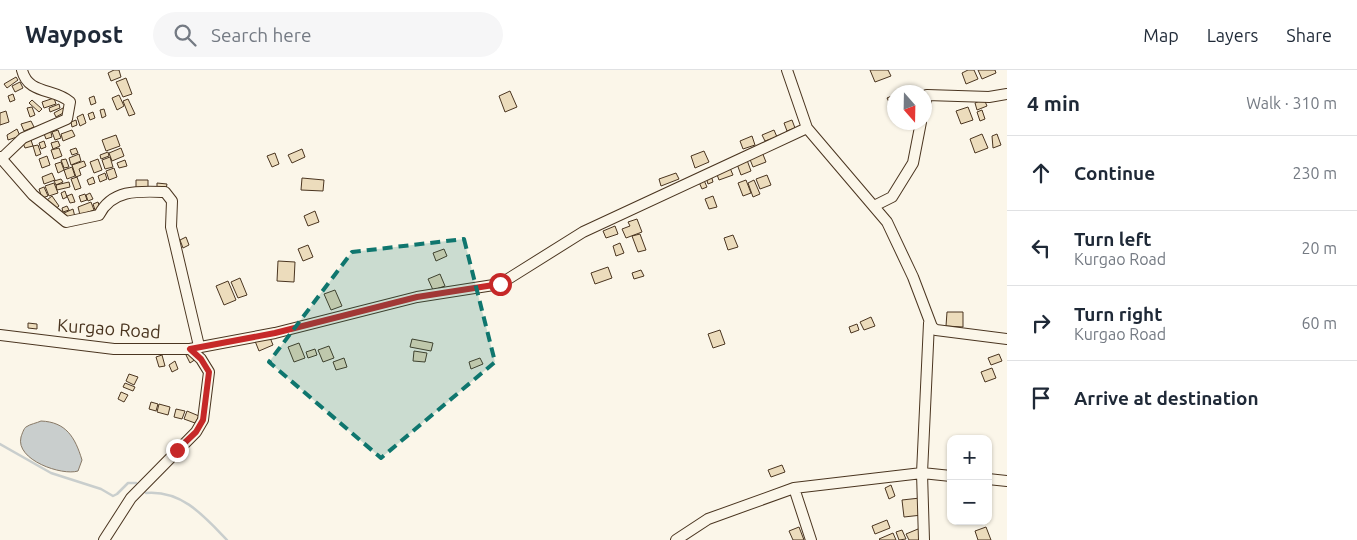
<!DOCTYPE html>
<html lang="en">
<head>
<meta charset="utf-8">
<style>
	:root { --surface:#fff; --page:#f6f6f7; --text:#1f2937; --muted:#747a83; --line:#e0e1e3 }
	body { margin:0; font-family:Ubuntu,sans-serif; background:var(--page); color:var(--text) }
	.controls { position:absolute; right:15px; bottom:15px; display:grid; overflow:hidden; border-radius:10px; box-shadow:0 1px 4px #0004 }
	.controls button { width:45px; height:45px; display:grid; place-items:center; padding:0; border:0; border-bottom:1px solid var(--line); background:var(--surface); color:var(--text); font:25px sans-serif }
	.compass { position:absolute; left:887px; top:15px; width:45px; height:45px; border-radius:50%; background:var(--surface); box-shadow:0 1px 4px #0004; rotate:160deg }
	.stop { position:absolute; width:15px; height:15px; margin:-11px; border:4px solid #c62828; border-radius:50%; background:#fff }
	.stop.end { background:#c62828; border-color:#fff; box-shadow:0 1px 5px #0008 }
	.list { margin:0; padding:0; list-style:none }
	h2 { display:flex; justify-content:space-between; align-items:center; height:65px; margin:0; padding:0 20px; font-size:21px }
	h2 small { font-size:16px; font-weight:400; color:var(--muted) }
	.list li { display:grid; grid-template-columns:32px 1fr auto; gap:15px; align-items:center; box-sizing:border-box; height:75px; padding:0 20px; border-top:1px solid var(--line) }
	.list b { display:block; font-size:19px; white-space:nowrap }
	.list p { margin:0; font-size:16px; white-space:nowrap; color:var(--muted) }
	.list em { font-size:16px; font-style:normal; color:var(--muted) }
	.icon { flex:none; width:28px; height:28px; fill:none; stroke:currentColor; stroke-width:2; stroke-linecap:round; stroke-linejoin:round }
	.map { position:relative; flex:none; width:1007px; height:470px; overflow:hidden }
	header { display:flex; align-items:center; gap:30px; box-sizing:border-box; height:70px; padding:0 25px; background:var(--surface); border-bottom:1px solid var(--line) }
	header strong { font-size:24px }
	nav { display:flex; gap:28px; margin-inline-start:auto; font-size:18px }
	.search { width:350px; height:45px; background:var(--page); display:flex; align-items:center; gap:12px; box-sizing:border-box; padding:0 18px; border-radius:28px; color:var(--muted); font-size:19px }
	main { display:flex }
	aside { flex:1; background:var(--surface) }
	.map>svg:first-child { display:block }
	.water { fill:#c9cecd; stroke:#887966 }
	.lines { fill:none; stroke-linecap:round; stroke-linejoin:round }
	.stream { stroke:#c9cecd; stroke-width:2.5 }
	.building { fill:#ecdcbc; stroke:#4a3520 }
	.minor-casing { stroke:#4a3520; stroke-width:12 }
	.minor { stroke:#fbf6e9; stroke-width:10 }
	.route { stroke:#c62828; stroke-width:6 }
	.marked { fill:#0f766e; fill-opacity:0.2; stroke:#0f766e; stroke-width:4; stroke-dasharray:10 6; stroke-linejoin:round }
	.labels { text-anchor:middle; stroke-width:4; stroke-linejoin:round; paint-order:stroke }
	.street-label { font-size:18px; fill:#4a3520; stroke:#fbf6e9 }
</style>
</head>
<body>
<header>
<strong>Waypost</strong>
<div class="search"><svg class="icon" aria-label="search" viewBox="0 0 24 24"><circle cx="10" cy="10" r="6"/><path d="M15 15l6 6"/></svg>Search here</div>
<nav><a>Map</a><a>Layers</a><a>Share</a></nav>
</header>
<main>
<div class="map">
<svg width="1007" height="470" viewBox="0 0 1007 470">
	<rect width="100%" height="100%" fill="#fbf6e9"/>
	<path class="water" d="M41,351C66,352 75,367 82,390L78,401C62,406 15,390 21,367C22,364 24,358 26,357C30,354 37,353 41,351Z"/>
	<g class="lines">
		<path class="stream" d="M0,374L51,403L101,419L113,426L117,424L128,413H136
			M146,423C182,420 204,446 227,470"/>
	</g>
	<path class="building" d="M114,0H119L121,7L111,11L108,3Z
		M870,0H888L891,6L875,12Z
		M968,0H974L978,9L966,14L962,3Z
		M978,0H995L996,3L982,9Z
		M16,7L18,10L7,18L4,14Z
		M126,8L132,24L123,27L116,12Z
		M20,12L23,18L15,22L12,16Z
		M510,21L517,37L505,42L499,26Z
		M13,24L15,30L10,32L8,26Z
		M119,25L124,36L117,40L112,28Z
		M894,25V32L890,34L887,28Z
		M94,26L96,33L91,35L89,28Z
		M54,28L56,34L44,38L42,32Z
		M128,29L135,44L129,46L123,31Z
		M984,29L987,36L977,40L975,33Z
		M32,30L42,39L39,42L29,33Z
		M59,34L60,38L50,42L49,38Z
		M32,37L35,45L30,47L27,38Z
		M968,37L973,50L961,54L956,41Z
		M63,38L65,42L56,47L54,43Z
		M104,39L106,46L102,48L100,40Z
		M982,40L985,49L980,51L977,42Z
		M6,41L9,52L0,55V43Z
		M93,42L95,48L90,50L88,44Z
		M83,44L86,53L80,56L77,47Z
		M76,50L77,55L72,57L71,52Z
		M792,50L795,58L787,61L784,53Z
		M31,51L34,57L24,61L21,54Z
		M50,58L52,67L46,69L43,61Z
		M17,59L20,66L8,70L7,65Z
		M58,60L61,68L55,70L52,62Z
		M72,60L75,66L63,71L61,64Z
		M774,60L777,67L765,71L762,65Z
		M982,64L988,78L975,83L970,69Z
		M997,64L1001,75L993,78L992,66Z
		M116,65L120,76L106,81L102,70Z
		M752,66L755,75L743,79L740,71Z
		M31,70L33,76L25,78L23,73Z
		M44,71L46,77L41,79L39,73Z
		M58,71L60,76L53,79L51,73Z
		M38,75L41,84L36,86L33,76Z
		M59,78L62,86L54,89L51,80Z
		M76,78L78,83L72,85L70,80Z
		M121,78L124,86L112,91L109,83Z
		M302,79L305,87L292,93L288,85Z
		M704,81L709,92L695,98L691,86Z
		M108,82L109,86L101,89L100,85Z
		M762,82L766,92L753,97L749,87Z
		M275,83L279,94L272,97L267,86Z
		M79,84L81,91L71,95L69,88Z
		M47,86L50,95L42,98L39,89Z
		M110,87L113,97L105,99L102,90Z
		M66,89L69,97L64,98L61,90Z
		M98,89L102,100L94,103L90,92Z
		M125,90L127,96L119,98L117,93Z
		M747,90L751,101L741,105L737,94Z
		M84,91L86,96L79,99L81,105L76,107L72,95Z
		M61,92L64,100L58,103L55,94Z
		M72,97L75,106L67,109L64,100Z
		M114,98L117,107L109,110L106,101Z
		M730,98L733,105L719,110L716,102Z
		M52,103L55,110L44,114L42,107Z
		M105,103L107,109L100,112L98,106Z
		M676,103L679,109L661,116L659,109Z
		M711,105L713,112L708,114L706,107Z
		M767,105L771,115L760,119L756,109Z
		M77,107L81,118L75,120L71,109Z
		M93,107L95,113L89,115L87,110Z
		M302,108L324,110L323,121L301,120Z
		M703,108L707,117L702,119L698,110Z
		M61,109L63,112L56,115L54,111Z
		M136,110H148V119H136Z
		M746,110L751,123L743,126L738,113Z
		M754,110L760,124L753,127L748,113Z
		M69,112L70,117L57,120L56,115Z
		M54,113L58,123L49,126L45,116Z
		M157,113L167,114L166,119L157,118Z
		M44,117L48,126L42,128L39,119Z
		M65,121L67,127L63,129L61,123Z
		M90,123L93,129L88,131L86,125Z
		M72,124L75,132L70,133L67,126Z
		M85,124L87,130L81,132L79,126Z
		M52,126L59,136L54,140L47,130Z
		M713,126L717,137L709,139L705,129Z
		M91,132L94,140L80,145L78,137Z
		M98,132L100,138L95,140L93,134Z
		M67,136L69,140L63,142L62,138Z
		M73,139L75,147L66,150L64,143Z
		M315,141L319,152L308,156L304,146Z
		M637,149L642,162L626,168L622,159L630,156L628,152Z
		M615,156L618,164L606,168L603,161Z
		M640,164L646,180L638,182L632,166Z
		M733,165L738,177L728,180L724,168Z
		M186,167L189,175L183,178L180,170Z
		M620,173L624,183L616,186L613,176Z
		M308,175L313,187L303,191L298,179Z
		M444,179L447,186L436,191L433,183Z
		M278,191L295,192L294,212L277,211Z
		M608,197L612,208L595,214L591,203Z
		M641,200L644,206L634,209L632,203Z
		M440,204L445,216L433,220L428,209Z
		M240,208L247,225L238,228L231,212Z
		M228,211L236,230L224,235L216,216Z
		M335,220L342,236L331,240L324,224Z
		M947,242H963V257L946,256Z
		M871,247L875,256L864,260L860,252Z
		M28,253L37,254V259L28,258Z
		M857,254L859,260L851,263L849,257Z
		M720,260L725,274L713,278L708,264Z
		M269,265L273,275L259,281L255,271Z
		M412,269L433,273L431,281L410,277Z
		M299,273L305,288L294,292L288,277Z
		M329,276L334,288L323,292L318,280Z
		M315,279L317,285L308,288L306,282Z
		M414,281L427,283L425,292L413,291Z
		M192,282L196,289L190,293L186,285Z
		M999,284L1002,291L991,295L988,288Z
		M162,285L165,296L159,297L156,287Z
		M344,288L347,297L336,300L333,292Z
		M480,288L483,294L471,299L469,292Z
		M175,291L178,299L172,302L169,295Z
		M992,298L996,308L985,312L981,302Z
		M129,304L138,307L134,315L126,311Z
		M125,313L135,317L133,321L123,317Z
		M121,322L128,325L124,332L118,329Z
		M151,332L158,334L156,341L149,339Z
		M159,334L170,337L168,345L157,342Z
		M176,339L185,341L182,349L174,347Z
		M187,341L199,346L195,353L184,349Z
		M782,395L785,402L771,407L768,400Z
		M891,415L895,426L889,429L885,418Z
		M920,428L922,445L904,447L902,430Z
		M887,450L890,458L875,464L872,456Z
		M799,457L804,470H793L789,461Z
		M986,457L991,470H978L975,461Z
		M918,459L922,470H909L906,464Z
		M902,460L906,469L899,470L896,462Z
		M893,463L896,470H880L879,469Z"/>
	<g class="lines">
		<defs>
			<path id="minor" d="M787,0L807,58L887,152L913,207L932,257L936,260L1007,269
				M924,39L927,25L989,27L1007,24
				M0,87L33,125L66,152L99,145C112,119 139,121 165,122L172,131L171,157L199,276
				M1,89L23,68L67,49L70,32C55,18 28,25 22,0
				M874,136L892,127L913,93L921,52
				M0,265L114,279H190L201,289L209,302L203,350L196,362L131,428L104,470
				M190,279L275,263L417,227L500,214L583,162L807,58
				M988,409L1007,411
				M794,418L811,470
				M676,470L708,449L794,418L922,403L951,406
				M924,470L922,403L929,253"/>
		</defs>
		<use href="#minor" class="minor-casing"/>
		<use href="#minor" class="minor"/>
	</g>
	<g class="lines">
		<path class="route" d="M177,380L196,362L203,350L209,302L201,289L190,279L275,263L417,227L500,214"/>
	</g>
	<path class="marked" d="M464,169L495,292L381,388L269,292L352,182Z"/>
	<g class="labels">
		<g class="street-label">
			<text transform="translate(109 259) rotate(4)" y="6">Kurgao Road</text>
		</g>
	</g>
</svg>
<div class="controls">
<button>+</button>
<button>−</button>
</div>
<svg class="compass" viewBox="-18 -18 36 36"><path d="M0-13l5 13h-10z" fill="#e53935"/><path d="M0 13l5-13h-10z" fill="#747a83"/></svg>
<div class="stop" style="left:500px;top:214px"></div>
<div class="stop end" style="left:177px;top:380px"></div>
</div>
<aside>
<h2>4 min<small>Walk · 310 m</small></h2>
<ul class="list">
<li><svg class="icon" aria-label="ahead" viewBox="0 0 24 24"><path d="M12 20V5M6 11l6-6 6 6"/></svg><div><b>Continue</b></div><em>230 m</em></li>
<li><svg class="icon" aria-label="left" viewBox="0 0 24 24"><path d="M17 20v-9H6M10 6l-5 5 5 5"/></svg><div><b>Turn left</b><p>Kurgao Road</p></div><em>20 m</em></li>
<li><svg class="icon" aria-label="right" viewBox="0 0 24 24"><path d="M7 20v-9h11M14 6l5 5-5 5"/></svg><div><b>Turn right</b><p>Kurgao Road</p></div><em>60 m</em></li>
<li><svg class="icon" aria-label="arrive" viewBox="0 0 24 24"><path d="M6 21V4h12l-3 4 3 4H6"/></svg><div><b>Arrive at destination</b></div></li>
</ul>
</aside>
</main>
</body>
</html>
